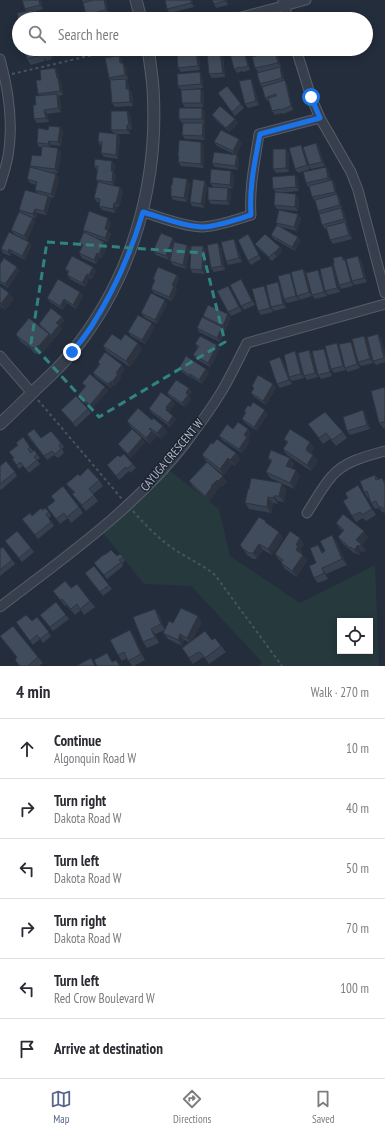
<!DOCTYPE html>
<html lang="en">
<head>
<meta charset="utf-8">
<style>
	:root { --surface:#fff; --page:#f2f2f3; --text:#2b2b33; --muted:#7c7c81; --line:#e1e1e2; --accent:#57668a }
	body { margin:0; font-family:"PT Sans Narrow",sans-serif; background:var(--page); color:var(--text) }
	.controls { position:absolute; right:12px; bottom:12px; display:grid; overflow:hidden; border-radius:0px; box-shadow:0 2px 10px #0003 }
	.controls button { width:36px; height:36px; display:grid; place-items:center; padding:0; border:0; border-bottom:1px solid var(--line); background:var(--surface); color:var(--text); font:20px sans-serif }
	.stop { position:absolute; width:12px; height:12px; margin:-9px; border:3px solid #1a73e8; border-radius:50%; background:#fff }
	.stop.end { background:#1a73e8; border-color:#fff; box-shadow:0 1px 4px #0008 }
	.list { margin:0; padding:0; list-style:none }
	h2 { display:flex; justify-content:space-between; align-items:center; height:52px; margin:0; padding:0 16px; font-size:17px }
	h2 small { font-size:13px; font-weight:400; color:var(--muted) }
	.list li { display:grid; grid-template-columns:26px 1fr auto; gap:12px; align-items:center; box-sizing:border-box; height:60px; padding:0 16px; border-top:1px solid var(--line) }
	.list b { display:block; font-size:15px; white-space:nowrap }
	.list p { margin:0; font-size:13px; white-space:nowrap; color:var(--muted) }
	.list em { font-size:13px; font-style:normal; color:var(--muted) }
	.icon { flex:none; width:22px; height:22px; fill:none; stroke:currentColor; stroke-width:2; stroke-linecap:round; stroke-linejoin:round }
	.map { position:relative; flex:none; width:385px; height:666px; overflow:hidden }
	.search { position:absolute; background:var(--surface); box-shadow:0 2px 10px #0003; left:12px; right:12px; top:12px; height:44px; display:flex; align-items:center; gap:10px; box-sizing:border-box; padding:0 14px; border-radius:22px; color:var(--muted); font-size:15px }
	.sheet { height:412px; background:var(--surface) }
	nav { display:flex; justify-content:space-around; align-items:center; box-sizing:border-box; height:56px; border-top:1px solid var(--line); background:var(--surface); font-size:11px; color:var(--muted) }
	nav a { display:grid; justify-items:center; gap:2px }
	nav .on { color:var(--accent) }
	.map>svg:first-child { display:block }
	.green { fill:#26393d; fill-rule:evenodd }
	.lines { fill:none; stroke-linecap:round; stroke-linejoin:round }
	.minor-casing { stroke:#565d6a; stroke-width:11 }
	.tertiary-casing { stroke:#565d6a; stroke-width:13 }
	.path { stroke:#44565a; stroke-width:2; stroke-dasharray:3 3; stroke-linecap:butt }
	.minor { stroke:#383f4c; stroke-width:9 }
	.tertiary { stroke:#383f4c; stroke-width:11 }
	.wall { fill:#37404e }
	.shaded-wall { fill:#2d3440 }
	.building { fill:#404b5b; stroke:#2d3440 }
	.route { stroke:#1a73e8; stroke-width:5 }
	.marked { fill:none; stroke:#308480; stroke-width:3; stroke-dasharray:8 5; stroke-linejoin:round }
	.labels { text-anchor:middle; stroke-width:3; stroke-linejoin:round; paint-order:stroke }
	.street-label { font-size:12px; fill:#b4bac8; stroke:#1d2431 }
</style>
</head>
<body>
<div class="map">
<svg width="385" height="666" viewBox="0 0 385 666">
	<rect width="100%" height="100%" fill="#242d3c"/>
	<path class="green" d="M165,467L219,509L230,556L300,603L375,565L379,666H260L262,662L191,586L144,584L100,529ZM340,621H370V651H340Z"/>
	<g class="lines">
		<defs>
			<path id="minor" d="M283,1L288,19
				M234,19L306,0
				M296,49L311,97L320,118L351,172L358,190L385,293
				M0,59C8,88 13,118 9,149C8,161 4,173 0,185
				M143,212C160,217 185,227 203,227C219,226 235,220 251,215C249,188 255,161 259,134L320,118
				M0,356L32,393
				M307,513C315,501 322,487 332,476C345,461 367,456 385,451
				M0,607C65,557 134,509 185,444C197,428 209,412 220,394C230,378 238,360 247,343L385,304"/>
			<path id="tertiary" d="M136,0L141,19
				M0,424C13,412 25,400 37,388C50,376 62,365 73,351C133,277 159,182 153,88C152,75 150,62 148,49"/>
		</defs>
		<use href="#minor" class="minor-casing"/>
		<use href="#tertiary" class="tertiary-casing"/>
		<path class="path" d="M12,74L118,49
			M38,400L122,499
			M133,511C147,527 162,542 180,553C192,560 204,566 215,575L282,666"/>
		<use href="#minor" class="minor"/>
		<use href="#tertiary" class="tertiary"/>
	</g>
	<path class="wall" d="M22,0H41L43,9L33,12L34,14L36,19H19L26,11L25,9Z
		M82,0H105L106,1L109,14L100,16L101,19H87L83,3Z
		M192,0L194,7L170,13L167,9Z
		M227,0L228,5L216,8L214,4Z
		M25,49H53L55,56L51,57L52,59L46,61L45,58L44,59L45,61L31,65L27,59Z
		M253,49H275L256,54Z
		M245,51L250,70L243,72L242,71L237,73L234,69Z
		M196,52L199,56L200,70L181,72L178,68L188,53Z
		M220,53L223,57L225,77L212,78L209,74Z
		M278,55L281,67H280L282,71L285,81L287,84L293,110L283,114L282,113L275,115L272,111L269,101L268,102L265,98L262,87L260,84L258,72L255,68Z
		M119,56L122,60V63H123L126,67L128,79L126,80L128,83L129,89L132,93L133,106L115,107L112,103L110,80L109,78Z
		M58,72L59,79L61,82L63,95L58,96L60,98L61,112L47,114L49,122L37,123L34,119L36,105L39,95L38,94L41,80Z
		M200,72L202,76L203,88L185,90L201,89L204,93V107H185L182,103L181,90L178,86Z
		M251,79L253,83L259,105L248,108L245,104Z
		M218,93L241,104L244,108L235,116Z
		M202,108L205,112V124L203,123L205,127V140L185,139L182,135L183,123H182L179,119Z
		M127,111L130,115L132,129H130V134H118L120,138L118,159L104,157L101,153L102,146H101L98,142L114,133L111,130Z
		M212,115L235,119L238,123L229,132L215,119Z
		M60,127L63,131L61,146L51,145V147L61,152L58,173L47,172L56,174L59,178L54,198L48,197L51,200L46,215L37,213L36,218L25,215L33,218L35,222L27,240L14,234L11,230L21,213L19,210L37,193L35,190L36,185L30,183L27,179L32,168L30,166L41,156L42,147H39L37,143L48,130Z
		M201,142L204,146V168L181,166L178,162V156Z
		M214,142L242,143L236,155H237L239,159L238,170L215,167L212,163L234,154L217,146Z
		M316,143L319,147L325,166L311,169L309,166L310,169L298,173L295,169Z
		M289,153V172L276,173L273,169Z
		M112,161L115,165L114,172L116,175L114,186L120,187L123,191L119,207H117L115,213L102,210L99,206L100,202H97L94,198L98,182L96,180L98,170H97L94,166Z
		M326,167L329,171L331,181L332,180L335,184L337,195L340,198L342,209L344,212L347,223H346L348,226L352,239L333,244L330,240L327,229H325L322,225L319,214L318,211L315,201L312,197L309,187H308L306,183Z
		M234,175L233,189L228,188L231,192L230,205L211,204L208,200L213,187L210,183Z
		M295,175L298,179L299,191L278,193L299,198L298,211L277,209L274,205L276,192L273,189Z
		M190,183L187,202L173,200L171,196Z
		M207,185L204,208L192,206L190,202Z
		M301,218L297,231L281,227L301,241L295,251L274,239L271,235L277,225L276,223Z
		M111,222L108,231L111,234L108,242L95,237L104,242L107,246L102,258L100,257L96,264L82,258L79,253L82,247L79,243L84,232L83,230Z
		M248,234L251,238L261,259L251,265L248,261Z
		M29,242L31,246L25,260L12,253L10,256L3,253L1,249Z
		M176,242L175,243L187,245L190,249L186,269L173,265L170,261L172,252L169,260L156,255L153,251Z
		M236,243L242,262L228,265L226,261Z
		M255,244L280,247L282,251L277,257H276L272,261L258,248Z
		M203,246L206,250L205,274L193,273L190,269Z
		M221,247L225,270L214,272L211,268Z
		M342,256L348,264L361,260L367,282L355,285L352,282L353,286L341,289L339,285Z
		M0,264L17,267L19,271L8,288L0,283Z
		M332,266L335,270L340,292L328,295L326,292L327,296L315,299L312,295L321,273Z
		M93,267L96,271L92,279L90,278L85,287L70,279L67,275L68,273L65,269Z
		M303,269L306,273L312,296L300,300L298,296L299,300L287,303L284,299L292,276Z
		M177,275L179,279L175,288L177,290L172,301L154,293L151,289L155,281L153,279Z
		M243,283L255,305L244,310L241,306Z
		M0,286L14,299L5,310L2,307L0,309Z
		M228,286L231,290L242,311L231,316L228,312Z
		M264,286L267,290L280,286L286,308L274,311L271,307L273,312L261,315L258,311Z
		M80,292L83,296L76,309L67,303L63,310L50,302L47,298Z
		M167,304L157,324L144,317L141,313Z
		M203,316L231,318L226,330L223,328L225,331L220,342L199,332L197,328L204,318Z
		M62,317L64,321L60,326L62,329L54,339L49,335L53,340L43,352L42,351L40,354H36L33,352L31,349L21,342L17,336L41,328L39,324Z
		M155,327L145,344L131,336L128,332Z
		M364,336L367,340L373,363L361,366L358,362L360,368L348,372L345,368L354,346Z
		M381,338L385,353V362L376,365L373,361Z
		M121,340L142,349L130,367L107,352L103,346Z
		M195,344L217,345L220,349L216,356V357L210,367L196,359L193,355L198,348Z
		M340,347L346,370L334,373L331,369Z
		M324,349L327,353L332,376L321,379L318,375Z
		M309,350L318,377L307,380L304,376V378L292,381L289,377L295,351L298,355Z
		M280,357L283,361L292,384L280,388L277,384Z
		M98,362L125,369L120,376L121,378L115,386L113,385L111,388L96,377L93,373L99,364Z
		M179,368L206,369L209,373L202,384L193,378L192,379L182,372Z
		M82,383L105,387L108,391L92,409L80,399L78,395L85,387Z
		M273,384L276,388L266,405L254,397L251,393L254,389L252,386Z
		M385,387V428L384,429L379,423Z
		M189,388L192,392L189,396L191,399L185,407L170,397L167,393Z
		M172,400L175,404L169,411L170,412L169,413L173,416L176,420L170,427L152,413L149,409Z
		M250,407L268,414L257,431L245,423L242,419L245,413L244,411Z
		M88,409L91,413L76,427L61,410Z
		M363,410L365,414L370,429L350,435L347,431Z
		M152,420L163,426L167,432L161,439L154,433V434L156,437L150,444L131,427L127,421Z
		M308,424L343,432L347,438L336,446L330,439L323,444Z
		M233,429L251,433L248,438L250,441L242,453L222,440L219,436Z
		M23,437L33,451L37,454L40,458L37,460L40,464L29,473L23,466L19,469L12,459L14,458L9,452L18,445Z
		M29,438H41L61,443L64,447L62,449L64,453L58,458L54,455L47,460Z
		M142,438L145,442L131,458L121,448L118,444Z
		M284,439L310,442L314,448L311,453L318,461L311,471L287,455L283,449L287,443Z
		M213,444L236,453L240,459L235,466L232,464L224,475L206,461L202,455Z
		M120,457L133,464L136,468L130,473L129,471L119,480L107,465Z
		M268,458H290L294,464L292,468L300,476L294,489L270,478L266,472L271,462Z
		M207,462L227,482L222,487L221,485L215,492L216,493L209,501L193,487L189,481Z
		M0,466L15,472L17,476L1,490L0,489Z
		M375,475L378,479L385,481V513L382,512L379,508L375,509L371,503L369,498H368L364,492Z
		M80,476L99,480L103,486L93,494L98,501L86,511L77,500L72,494L74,493L66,484Z
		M358,485L376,515L366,521L363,518L356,522L352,516L348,498Z
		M286,489L284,502L278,501V504L273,503L271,513L249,509L245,503Z
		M51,496L79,507L83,513L71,523L68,518L60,524L47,507L54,501Z
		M42,510L49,512L51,516L49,518L54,526L38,539L22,519L32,516Z
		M336,523L368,537L362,545L366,550L364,552L362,551L359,555L355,553H354L342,543L338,537L343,531L340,529Z
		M267,524L279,532L283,538L272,555L263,550L257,559H253L247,555L243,549Z
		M332,535L336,541L347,565L326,574L328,579L318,583L314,578L316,563L322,551L323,552L325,551Z
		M304,544L300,550L302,552V554L303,555L307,560L297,577L285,569L281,563L282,562L279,560L275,554Z
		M8,545L31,548L34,552L22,562Z
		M3,547L15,564L0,576V549Z
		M117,556L123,557L125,561L122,563L123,566L107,579L94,563Z
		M88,578L109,585L112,589L103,596Z
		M71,588L90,601L95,607L84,615L81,610L75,615L66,605L65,606L53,591Z
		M56,602L69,619L53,631L40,615Z
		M155,609L159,615L165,630L155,634L159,643L147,648L143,642Z
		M37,617L51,636L43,643L40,639L33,645L16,622L32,621Z
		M202,622L193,639L212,640L215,638L226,652L209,664L205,658L204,659L203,657L193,664L182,648L189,642L184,640L182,646L168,639L163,633L173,623Z
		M0,636L38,657L43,663L39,666H19L15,660L17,658Z
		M134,636L145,660L134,666H132L127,658L122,661L118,655Z"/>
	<path class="shaded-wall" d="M39,0H41L43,9L40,5Z
		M104,0H105L106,1L109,14L106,10Z
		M191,0H192L194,7L191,3Z
		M225,0H227L228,5L225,1Z
		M32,10L34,14L36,19H34Z
		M51,49H53L55,56L51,50Z
		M243,49H244L245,51L250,70L248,66Z
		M275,51L278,55L281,67L278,63Z
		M196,52L199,56L200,70L198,66Z
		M220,53L223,57L225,77L223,73Z
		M119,56L122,60L123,67L120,63Z
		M123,63L126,67L128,79L125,75Z
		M280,67L282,71L285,81L287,84L293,110L291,106L285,82L282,78Z
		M55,68L58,72L59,79L61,82L63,95L60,91L57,78Z
		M200,72L202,76L203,88L201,84Z
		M126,79L128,83L129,93L126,89Z
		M251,79L253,83L259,105L256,101Z
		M129,89L132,93L133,106L130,102Z
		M201,89L204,93V107L201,103Z
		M57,94L60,98L61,112L58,108Z
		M202,108L205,112V124L202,119Z
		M44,110L47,114L49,122L46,118Z
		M127,111L130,115L132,129L129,125Z
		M235,119L238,123L229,132L226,128Z
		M203,123L205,127V140L202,136Z
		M127,125L130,129V134L127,130Z
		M60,127L63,131L61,146L58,142Z
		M117,134L120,138L118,159L116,155Z
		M239,139L242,143L235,155L233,151Z
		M49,141L51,145V148L48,144Z
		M201,142L204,146V168L201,164Z
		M316,143L319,147L325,166L322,162Z
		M301,145L304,149L310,169L307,165Z
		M58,148L61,152L58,173L55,169Z
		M286,149L289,153V172L286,168Z
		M237,155L239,159L238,170L235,166Z
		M112,161L115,165L114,172L116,175L114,186L112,182L111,171Z
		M326,167L329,171L331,182L328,178Z
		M231,171L234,175L233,189L230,185Z
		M56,174L59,178L54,198L51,194Z
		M295,175L298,179L299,191L296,187Z
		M187,179L190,183L187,202L184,198Z
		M332,180L335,184L337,195L340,198L342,209L340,205L337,195L335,192Z
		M205,181L207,185L204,208L201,204Z
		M120,187L123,191L119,207L116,203Z
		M228,188L231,192L230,205L227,201Z
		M296,194L299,198L298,211L295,207Z
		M48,196L51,200L46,215L44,211Z
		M114,203L117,207L115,213L113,209Z
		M341,208L344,212L347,223L344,219Z
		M35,209L37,213L36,218L33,214Z
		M298,214L301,218L297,231L294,227Z
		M33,218L35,222L27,240L24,236Z
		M108,218L111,222L108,231L111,234L108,242L105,238V229Z
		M345,222L348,226L352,239L349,235Z
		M248,234L251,238L261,259L259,255Z
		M298,237L301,241L295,251L292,247Z
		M173,238L176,242L169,260L166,256Z
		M234,239L236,243L242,262L239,258Z
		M29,242L31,246L25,260L22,256Z
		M104,242L107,246L102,258L99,254Z
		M218,243L221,247L225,270L222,266Z
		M187,245L190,249L186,269L183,265Z
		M203,246L206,250L205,274L202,270Z
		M280,247L282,251L277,257L274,253Z
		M9,249L12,253L10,256L8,252Z
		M97,253L100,257L96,264L94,260Z
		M342,256L348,264L353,286L351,282Z
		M358,256L361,260L367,282L364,278Z
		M332,266L335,270L340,292L337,288Z
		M17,267L19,271L8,288L5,284Z
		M93,267L96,271L92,279L89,275Z
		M303,269L306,273L312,296L309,292Z
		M318,270L321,274L327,296L324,292Z
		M290,273L293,277L299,300L296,296Z
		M87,274L90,278L85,287L82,283Z
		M177,275L179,279L175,288L177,290L172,301L169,297L172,285Z
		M241,279L243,283L255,305L252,301Z
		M278,282L280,286L286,308L283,304Z
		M228,286L231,290L242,311L239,307Z
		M264,286L267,290L273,312L270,308Z
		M80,292L83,296L76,309L73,305Z
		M9,293L14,299L5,310L1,304Z
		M64,299L67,303L63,310L60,306Z
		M165,300L167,304L157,324L155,320Z
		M0,304L2,307L0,309Z
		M228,314L231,318L226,330L223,326Z
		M62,317L64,321L60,326L62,329L54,339L51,335L56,323Z
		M152,323L155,327L145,344L142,340Z
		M222,327L225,331L220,342L217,338Z
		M49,334L53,340L43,352L39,346Z
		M378,334L381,338L385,353V358Z
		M364,336L367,340L373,363L370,359Z
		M351,342L354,346L360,368L357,364Z
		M138,343L142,349L130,367L126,361Z
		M337,343L340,347L346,370L343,366Z
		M38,345L42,351L40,354L36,348Z
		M217,345L220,349L216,356V357L210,367L208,363Z
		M324,349L327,353L332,376L330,372Z
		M309,350L312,354L318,377L315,373Z
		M295,351L298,355L304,378L301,374Z
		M280,357L283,361L292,384L289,380Z
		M122,365L125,369L120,376L121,378L115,386L112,382L116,373Z
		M206,369L209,373L202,384L199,380Z
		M190,374L193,378L192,379L189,375Z
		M111,381L113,385L111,388L108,384Z
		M273,384L276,388L266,405L263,401Z
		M105,387L108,391L92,409L90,405Z
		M189,388L192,392L189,396L191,399L185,407L182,403L186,393Z
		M172,400L175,404L169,411L170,412L168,414L166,410V407Z
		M265,410L268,414L257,431L254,427Z
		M363,410L365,414L370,429L367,425Z
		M173,416L176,420L170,427L168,423Z
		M163,426L167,432L161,439L157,433Z
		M150,428L156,437L150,444L146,438L149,429Z
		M248,429L251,433L248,438L250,441L242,453L239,449L244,435Z
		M142,438L145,442L131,458L128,454Z
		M310,442L314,448L310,454L311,457L306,449Z
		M236,453L240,459L235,466L230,460Z
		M313,455L318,461L311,471L307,465Z
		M228,458L232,464L224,475L220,469Z
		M290,458L294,464L290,472L286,466Z
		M296,470L300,476L294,489L290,483Z
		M223,476L227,482L222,487L218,481Z
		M217,480L221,485L215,492L216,493L209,501L205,496L211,486Z
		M282,483L286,489L284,502L279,496Z
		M358,485L362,491L376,515L372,509Z
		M274,496L278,501V504L273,498Z
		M268,497L273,503L271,513L267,507Z
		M364,531L368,537L362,545L366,550L364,552L356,540Z
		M279,532L283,538L272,555L268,549Z
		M332,535L336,541L347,565L342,559Z
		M300,538L304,544L300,550L302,552L300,556L296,550V545Z
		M259,544L263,550L257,559L253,553Z
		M358,545L362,551L359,555L354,550Z
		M303,555L307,560L297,577L292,571Z
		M322,568L326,574L328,579L324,573Z
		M155,609L159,615L165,630L161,624Z
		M198,616L202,622L191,644L187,638Z
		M151,629L155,634L159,643L155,637Z
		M130,630L134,636L145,660L141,654Z
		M180,634L184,640L182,646L178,640Z"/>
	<path class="building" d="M22,0H39L40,5L25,9Z
		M93,0H104L106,10L97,12L98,15L87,18L83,3Z
		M165,0H191V3L167,9Z
		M212,0H225V1L214,4Z
		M32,10L34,19H19V22L17,13Z
		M25,49H51V50L47,51L48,53L42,55V52L40,53L41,55L27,59Z
		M234,49H243L248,66L240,68V67L234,69L229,50Z
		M275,51L278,63L255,68L252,57Z
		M187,52L188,53L196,52L198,66L178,68L177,54Z
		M220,53L223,73L209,74L207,55Z
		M119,56L120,63H123L125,75L109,78L105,58Z
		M280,67L282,78L260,84L257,73Z
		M55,68L57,78H58L60,91L38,94L36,80H41L40,70Z
		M200,72L201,84L178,86L177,74Z
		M126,79V89H129L130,102L112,103L110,80Z
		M251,79L256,101L245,104L239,81Z
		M285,80L291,106L280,110V109L272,111L268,98L276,96V94L265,98L262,87Z
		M227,86L241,104L232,112L218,93Z
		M201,89V103H182L181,90Z
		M57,94L58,108L44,110L46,118L34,119L33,105H36L35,96Z
		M220,106L235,119L226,128L212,115Z
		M179,108H202V119H179Z
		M111,111H127L129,125H127V130H111Z
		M183,123H203L202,136L182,135Z
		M49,126L60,127L58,142L49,141L48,144L37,143L38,128L48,130Z
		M221,130L239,139L233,151L214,142Z
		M99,132L117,134L116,155L101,153L102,142H98Z
		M179,140L201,142V164L178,162L179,157L178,156Z
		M316,143L322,162L309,165L303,147Z
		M301,145L307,165L295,169L289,148Z
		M42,146L58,148L55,169L30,166L32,155L41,156Z
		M273,149H286V168L273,169Z
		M214,152L237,155L235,166L212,163Z
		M95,159L112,161L111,171H113L112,182L96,180L98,166H94Z
		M30,167L56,174L51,194L35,190L37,182L27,179Z
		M326,167L328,178L306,183L303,172Z
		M211,169L231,171L230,185L210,183Z
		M295,175L296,187L273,189L272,177Z
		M173,177L187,179L184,198L171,196V185H172Z
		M193,179L205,181L201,204L190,202Z
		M332,180L335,192L312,197L309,186Z
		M98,182L120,187L116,203H114L113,209L99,206L100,199L94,198Z
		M208,187L228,188L227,201L208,200Z
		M25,190L48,196L44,211L35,209L33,214L19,210Z
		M275,192L296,194L295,207L274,205Z
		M337,194L340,205L318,211L315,200Z
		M341,208L344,219L322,225L319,214Z
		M279,210L298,214L294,227L276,223Z
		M89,211L108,218L105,229L108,230L105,238L83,230Z
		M19,212L33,218L24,236L11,230Z
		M345,222L349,235L330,240L326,227Z
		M277,225L298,237L292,247L271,235Z
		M9,232L29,242L22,256L9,249L8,252L1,249Z
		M84,232L104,242L99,254L97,253L94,260L79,253L83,245L79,243Z
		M161,233L173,238L166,256L153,251Z
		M248,234L259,255L248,261L238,240Z
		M265,234L280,247L274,253H273L269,257L255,244Z
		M234,239L239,258L226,261L221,242Z
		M174,242L187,245L183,265L170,261Z
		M218,243L222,266L211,268L207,245Z
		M191,246H203L202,270L190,269Z
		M72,256L93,267L89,275L87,274L82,283L67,275L69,271L65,269Z
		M342,256L343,260H345L351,282L339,285L333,263H334L333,258Z
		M358,256L364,278L352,281L346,259Z
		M4,258L17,267L5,284L0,281V264Z
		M332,266L337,288L325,291L320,269Z
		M158,267L177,275L172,285L174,286L169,297L151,289L155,280L153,279Z
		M303,269L309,292L297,296L291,272Z
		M318,270L324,292L312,295L306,273Z
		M290,273L296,296L284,299L278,276Z
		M58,279L80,292L73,305L64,299L60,306L47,298Z
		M241,279L252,301L241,306L230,285Z
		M278,282L283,304L271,307L266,285Z
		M0,286L9,293L1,304L0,303Z
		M228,286L239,307L228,312L217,291Z
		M264,286L270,308L258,311L252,289Z
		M151,293L165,300L155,320L141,313Z
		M208,305L228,314L223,326L203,316Z
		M51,308L62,317L56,323L59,325L51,335L39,324Z
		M138,315L152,323L142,340L128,332Z
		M202,317L222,327L217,338L197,328Z
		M29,318L49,334L39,346L38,345L36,348H32L29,346V345L17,336L16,334Z
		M112,334L121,340L125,334L138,343L126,361L103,346Z
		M378,334L384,358L373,361L367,337Z
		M200,336L217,345L208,363L193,355L199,346L195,344Z
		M364,336L370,359L358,362L352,339Z
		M351,342L357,364L345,368L339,344Z
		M337,343L343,366L331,369L325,346Z
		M324,349L330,372L318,375L312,351Z
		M309,350L315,373L304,376L298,353Z
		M295,351L301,374L289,377L284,355Z
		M105,352L122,365L116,373L118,374L112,382L111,381L108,384L93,373L100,364L98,362Z
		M186,356L206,369L199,380L190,374L189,375L179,368Z
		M280,357L289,380L277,384L269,361Z
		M90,374L105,387L90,405L78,395L86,386L82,383Z
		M258,375L273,384L263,401L251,393L254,388L252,386Z
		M176,380L189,388L186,393L188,395L182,403L167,393Z
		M385,387V422L379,423L371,391Z
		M161,392L172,400L166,407L167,408L166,410L173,416L168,423L149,409Z
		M76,396L88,409L73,423L61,410Z
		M253,402L265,410L254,427L242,419L246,412L244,411L248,405L250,407Z
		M138,408L152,420L153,418L163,426L157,433L150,428L149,429L152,431L146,438L127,421Z
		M363,410L367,425L347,431L343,417Z
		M325,412L343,432L332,440L326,433L319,438L308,424Z
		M238,422L248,429L244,435L247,437L239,449L219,436L227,424L233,429Z
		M34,429L41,438L51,431L61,443L59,445L61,449L55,454L52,451L44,456L27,434Z
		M132,429L142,438L128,454L118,444Z
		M290,429L310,442L306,449L307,450V451L313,455L307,465L283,449L288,442L284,439Z
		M23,437L30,447L28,449L31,453L34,450L37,454L34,457L37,460L26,469L20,462L17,465L12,459L14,458L9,452L18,445L16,443Z
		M217,439L236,453L230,460L228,458L220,469L202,455L211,443L213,444Z
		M271,450L290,458L286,466L296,470L290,483L266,472L272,460L268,458Z
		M124,454L133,464L127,469L126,467L116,476L107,465L118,455L120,457Z
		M6,461L15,472L0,484V466Z
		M207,462L223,476L218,481L217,480L211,486L212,487L205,496L189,481Z
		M88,468L99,480L89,489L94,495L82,505L72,494L75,492L66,484L78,474L80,476Z
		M375,475L376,480L382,478L385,484V509L378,506L376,501L371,503L367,491L364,492L360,481Z
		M251,478L282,483L279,496H274L273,498L268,497L267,507L245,503L248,489H249Z
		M358,485L372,509L362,515L360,512L352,516L343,501L348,498L345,493Z
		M63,486L79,507L67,517L64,513L56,519L47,507L55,501L51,496Z
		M41,508L42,510L45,508L49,512L46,514L51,522L35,535L22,519L30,513L32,516Z
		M343,514L364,531L356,540L361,544L360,546L358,545L354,550L351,547L350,548L338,537L344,530L336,523Z
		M259,517L266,521L265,522L279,532L268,549L259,544L253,553H249L243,549L240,545Z
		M17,531L31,548L19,558L5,541Z
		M290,531L300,538L296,545L298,546L296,550L303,555L292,571L281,563L283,560L275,554Z
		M332,535L342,559L322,568L324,573L314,578L309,566L316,563L310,548L318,545L322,553L325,551L320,541Z
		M3,547L12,560L0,570V549Z
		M111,550L117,556L120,554L123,557L119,560L121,562L104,575L94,563L103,555L106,554Z
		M94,566L109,585L100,592L85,573Z
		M65,581L71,588L77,584L90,601L80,609L77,604L71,609L62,599L60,600L53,591Z
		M56,602L66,615L50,627L40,615Z
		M181,608L198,616L187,638L180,634L178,640L163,633L169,621L173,623Z
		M155,609L161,624L151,629L155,637L143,642L133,617Z
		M26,615L32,621L37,617L49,632L40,639L37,635L30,641L16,622Z
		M13,626L38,657L28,666H20L15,660L17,657L0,636Z
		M130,630L141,654L128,661L124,652L118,655L110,640Z
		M205,631L212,640L215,638L221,646L205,658L201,653H200L198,652L189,658L182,648Z
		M107,653L112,662L116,660L120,666H97L94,660Z
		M91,658L95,666H76Z"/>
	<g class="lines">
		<path class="route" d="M72,352C79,344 85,336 91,327C114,291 131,253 143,212C160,217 185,227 203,227C219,226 235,220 251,215C249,187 255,161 260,134L320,118L311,97"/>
	</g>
	<path class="marked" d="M47,242L203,253L225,342L99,417L31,343Z"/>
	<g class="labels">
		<g class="street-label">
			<text transform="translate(172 455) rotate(-50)" y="4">CAYUGA CRESCENT W</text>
		</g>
	</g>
</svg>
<div class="controls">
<button><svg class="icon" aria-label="locate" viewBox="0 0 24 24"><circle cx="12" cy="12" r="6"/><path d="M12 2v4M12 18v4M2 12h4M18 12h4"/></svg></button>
</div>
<div class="stop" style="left:311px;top:97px"></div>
<div class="stop end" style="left:72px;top:352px"></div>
<div class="search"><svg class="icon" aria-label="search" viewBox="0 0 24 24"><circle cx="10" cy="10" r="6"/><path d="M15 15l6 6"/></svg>Search here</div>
</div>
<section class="sheet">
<h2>4 min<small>Walk · 270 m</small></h2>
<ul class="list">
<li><svg class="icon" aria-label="ahead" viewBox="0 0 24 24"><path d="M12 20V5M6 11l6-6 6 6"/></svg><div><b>Continue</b><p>Algonquin Road W</p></div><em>10 m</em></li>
<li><svg class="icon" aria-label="right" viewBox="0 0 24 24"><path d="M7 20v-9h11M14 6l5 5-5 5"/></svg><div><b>Turn right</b><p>Dakota Road W</p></div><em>40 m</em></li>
<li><svg class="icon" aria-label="left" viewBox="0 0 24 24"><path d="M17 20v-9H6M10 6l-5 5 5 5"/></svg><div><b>Turn left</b><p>Dakota Road W</p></div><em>50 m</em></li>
<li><svg class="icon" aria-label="right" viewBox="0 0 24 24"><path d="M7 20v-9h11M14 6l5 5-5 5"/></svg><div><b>Turn right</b><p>Dakota Road W</p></div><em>70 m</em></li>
<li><svg class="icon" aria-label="left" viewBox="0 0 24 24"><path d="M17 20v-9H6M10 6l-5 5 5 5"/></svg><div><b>Turn left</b><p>Red Crow Boulevard W</p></div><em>100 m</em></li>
<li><svg class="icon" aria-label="arrive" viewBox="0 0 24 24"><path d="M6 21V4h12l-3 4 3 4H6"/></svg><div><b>Arrive at destination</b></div></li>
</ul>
</section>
<nav>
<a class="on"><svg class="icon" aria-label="map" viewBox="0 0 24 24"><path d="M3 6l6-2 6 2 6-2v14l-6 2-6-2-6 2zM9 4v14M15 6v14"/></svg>Map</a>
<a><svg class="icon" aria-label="directions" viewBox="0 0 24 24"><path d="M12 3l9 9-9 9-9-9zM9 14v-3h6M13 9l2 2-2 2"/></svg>Directions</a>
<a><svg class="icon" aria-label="saved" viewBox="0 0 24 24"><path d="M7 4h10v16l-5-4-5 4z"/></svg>Saved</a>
</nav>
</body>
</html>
